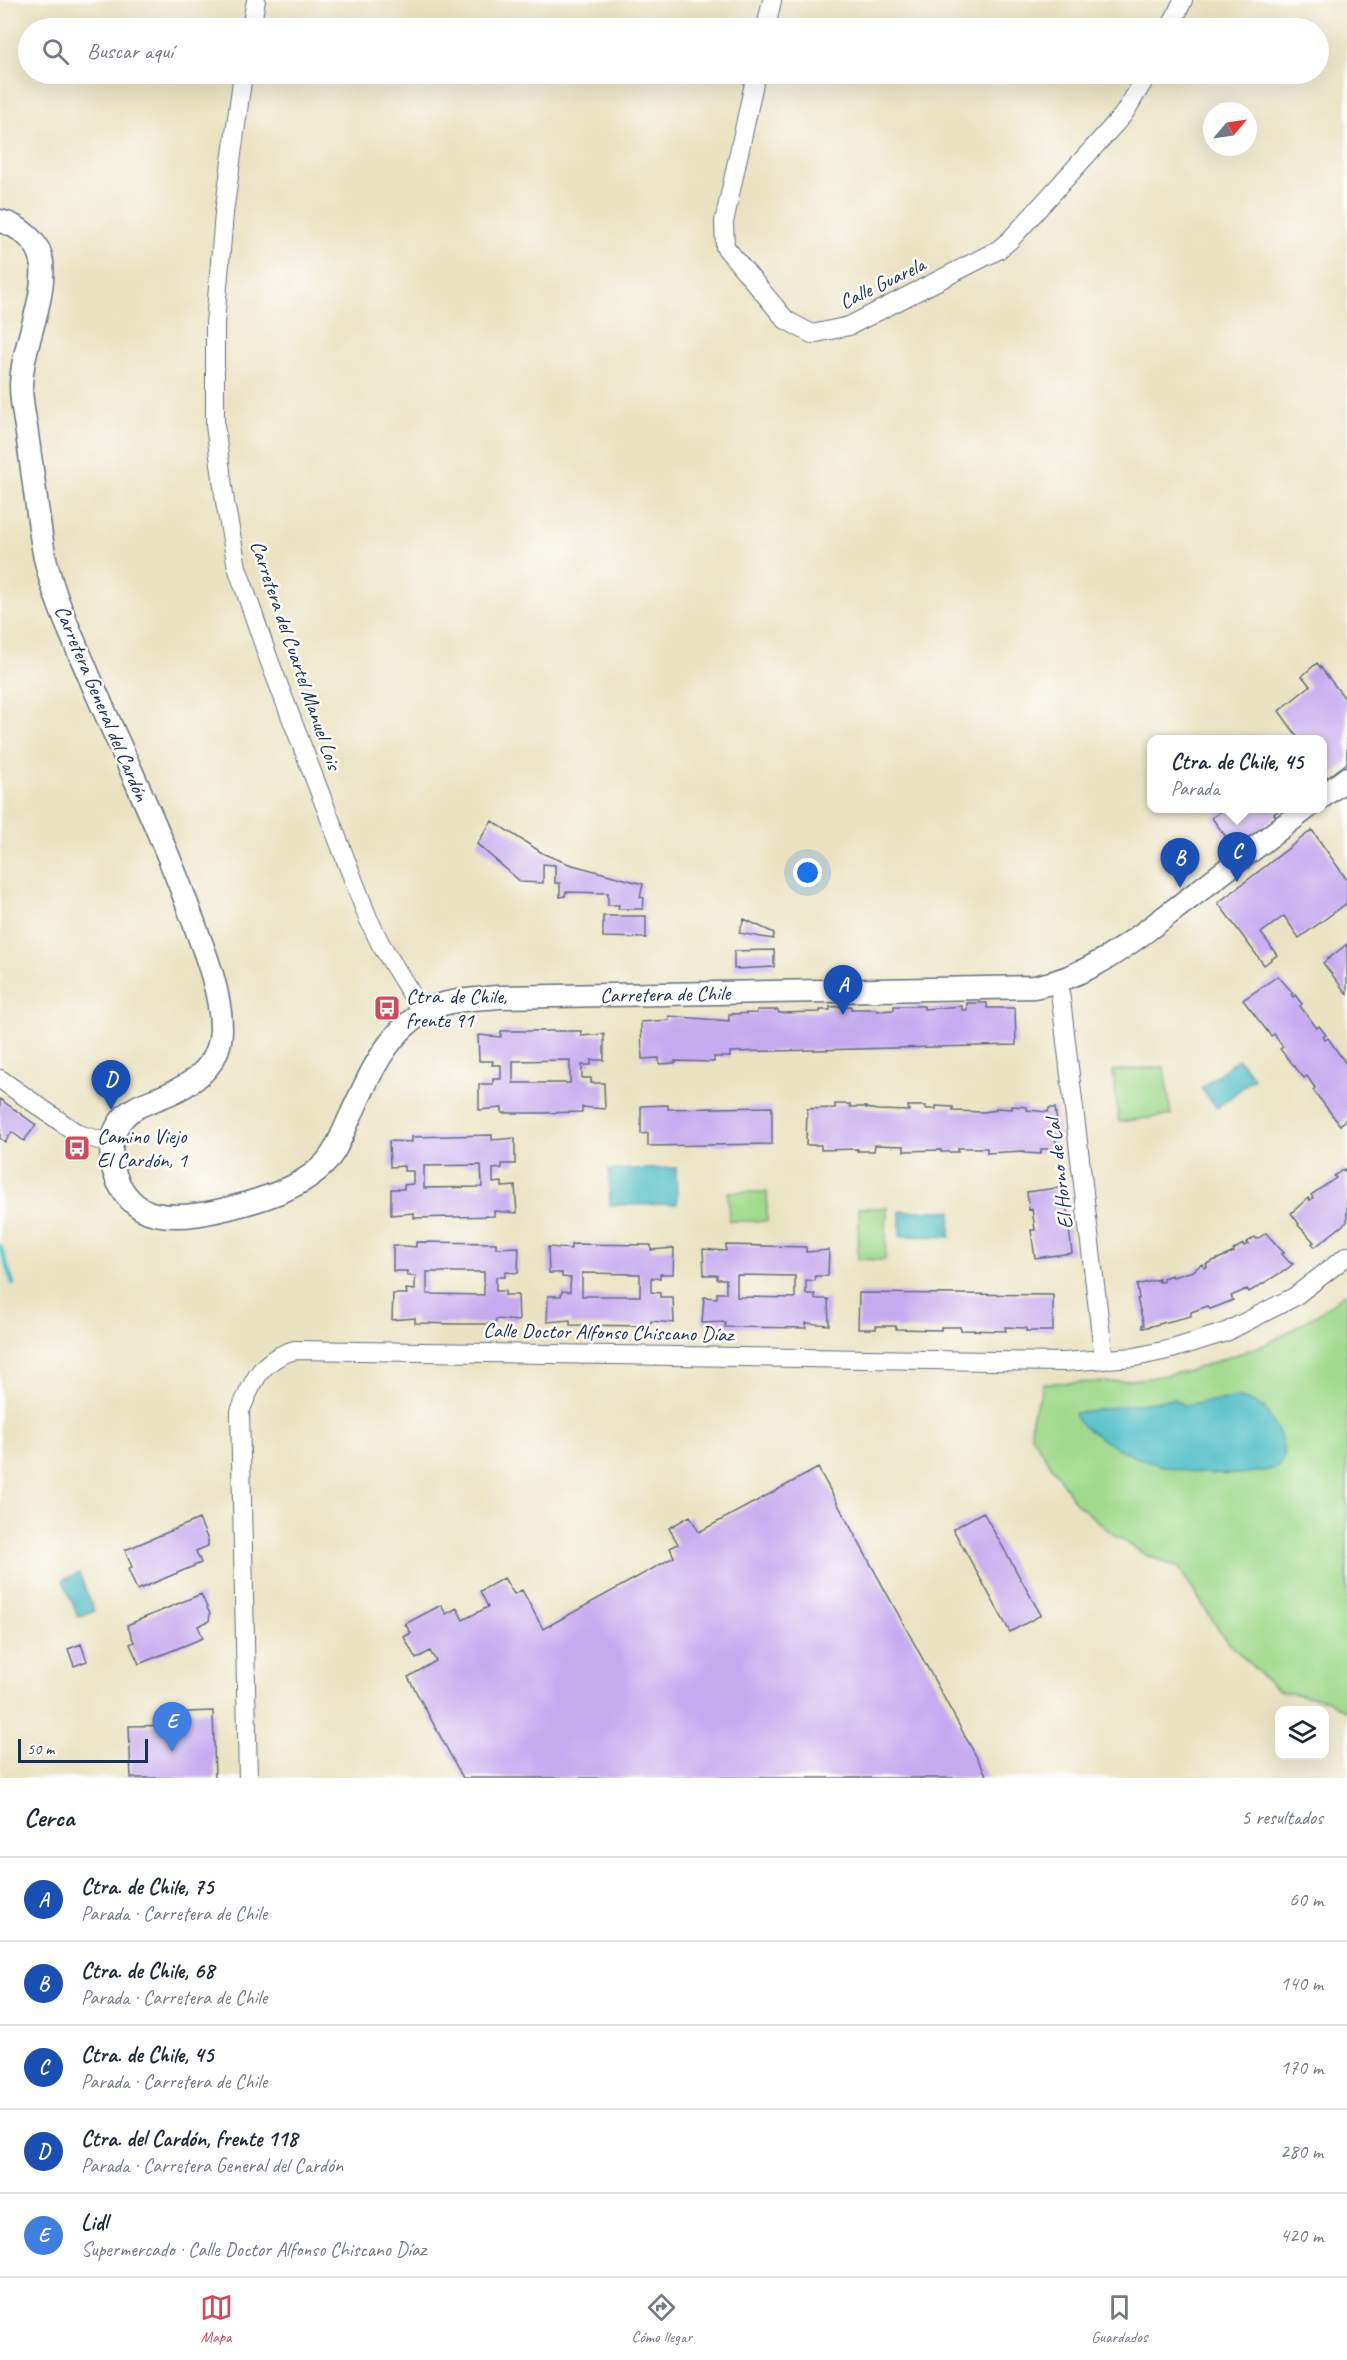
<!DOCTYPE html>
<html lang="es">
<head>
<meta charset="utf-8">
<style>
	:root { --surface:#fff; --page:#f2f2f3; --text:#1f2937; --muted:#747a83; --line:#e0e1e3; --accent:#d1495b }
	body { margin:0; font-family:Caveat,sans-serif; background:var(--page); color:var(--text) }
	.controls { position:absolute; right:18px; bottom:18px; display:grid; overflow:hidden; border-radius:12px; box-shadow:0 6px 24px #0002 }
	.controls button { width:54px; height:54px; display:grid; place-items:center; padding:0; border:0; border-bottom:2px solid var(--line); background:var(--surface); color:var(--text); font:30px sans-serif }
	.compass { position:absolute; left:1203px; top:102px; width:54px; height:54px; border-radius:50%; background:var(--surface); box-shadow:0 6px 24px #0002; rotate:61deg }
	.scale { position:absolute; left:18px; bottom:15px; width:130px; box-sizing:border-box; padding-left:6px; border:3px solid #1b2f5e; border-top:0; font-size:16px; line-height:21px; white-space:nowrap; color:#1b2f5e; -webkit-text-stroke:4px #fdfcf7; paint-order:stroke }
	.you { position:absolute; left:808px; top:873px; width:21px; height:21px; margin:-15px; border:4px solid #fff; border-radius:50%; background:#1a73e8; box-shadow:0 0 0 9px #1a73e833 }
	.badge { display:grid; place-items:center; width:39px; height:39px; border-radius:50%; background:var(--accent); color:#fff; font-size:20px; font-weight:700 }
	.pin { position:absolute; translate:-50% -50px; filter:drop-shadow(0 2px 3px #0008) }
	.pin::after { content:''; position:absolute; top:32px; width:21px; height:18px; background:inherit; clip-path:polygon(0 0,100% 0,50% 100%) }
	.popup { position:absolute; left:1147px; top:735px; width:180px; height:78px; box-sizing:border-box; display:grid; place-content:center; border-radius:12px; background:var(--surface); filter:drop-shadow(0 2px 4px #0005); font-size:20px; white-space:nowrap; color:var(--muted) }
	.popup b { font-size:22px; color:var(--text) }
	.popup::after { content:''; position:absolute; left:50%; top:100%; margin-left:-12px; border:12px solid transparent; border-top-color:var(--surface) }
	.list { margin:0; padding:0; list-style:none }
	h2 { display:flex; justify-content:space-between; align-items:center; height:78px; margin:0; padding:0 24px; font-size:26px }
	h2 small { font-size:20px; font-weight:400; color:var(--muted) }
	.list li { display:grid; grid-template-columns:39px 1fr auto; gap:18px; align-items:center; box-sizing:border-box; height:84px; padding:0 24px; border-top:2px solid var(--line) }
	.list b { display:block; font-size:22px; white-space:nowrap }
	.list p { margin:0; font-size:20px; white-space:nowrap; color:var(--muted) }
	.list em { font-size:20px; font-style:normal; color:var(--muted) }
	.icon { flex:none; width:33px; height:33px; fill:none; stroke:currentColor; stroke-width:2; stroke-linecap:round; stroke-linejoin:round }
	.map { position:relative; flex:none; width:1347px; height:1778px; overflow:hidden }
	.search { position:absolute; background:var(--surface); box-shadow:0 6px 24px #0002; left:18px; right:18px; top:18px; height:66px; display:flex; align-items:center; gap:15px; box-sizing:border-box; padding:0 21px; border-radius:33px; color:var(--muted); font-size:22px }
	.sheet { height:498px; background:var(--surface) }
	nav { display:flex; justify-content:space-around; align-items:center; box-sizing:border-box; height:84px; border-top:2px solid var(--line); background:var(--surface); font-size:16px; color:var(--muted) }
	nav a { display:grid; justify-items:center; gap:3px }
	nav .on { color:var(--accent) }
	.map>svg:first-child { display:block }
	.green { fill:#a0da8d; stroke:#5e8476; stroke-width:1.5 }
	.water { fill:#52c0c8; stroke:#367893; stroke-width:1.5 }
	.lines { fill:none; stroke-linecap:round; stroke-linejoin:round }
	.stream { stroke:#52c0c8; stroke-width:5 }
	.building { fill:#c6abf0; fill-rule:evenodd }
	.minor-casing { stroke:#636e81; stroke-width:20 }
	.tertiary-casing { stroke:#636e81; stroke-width:25 }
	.minor { stroke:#fff; stroke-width:18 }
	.tertiary { stroke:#fff; stroke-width:22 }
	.labels { text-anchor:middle; stroke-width:5; stroke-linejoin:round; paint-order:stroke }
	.street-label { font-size:21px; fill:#1b2f5e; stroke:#fdfcf7 }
	.poi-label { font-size:21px; fill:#1b2f5e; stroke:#fdfcf7; text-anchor:start }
</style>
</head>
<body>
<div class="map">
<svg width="1347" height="1778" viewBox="0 0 1347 1778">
	<rect width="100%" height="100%" fill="#fdfcf7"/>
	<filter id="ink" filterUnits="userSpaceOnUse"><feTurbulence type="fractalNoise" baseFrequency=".0167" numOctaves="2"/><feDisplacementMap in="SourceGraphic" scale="12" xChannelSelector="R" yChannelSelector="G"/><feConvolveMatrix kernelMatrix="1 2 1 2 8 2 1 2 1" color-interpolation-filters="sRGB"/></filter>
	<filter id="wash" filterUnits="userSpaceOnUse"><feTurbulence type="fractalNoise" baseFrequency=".008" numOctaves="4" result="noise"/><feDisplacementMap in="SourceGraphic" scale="24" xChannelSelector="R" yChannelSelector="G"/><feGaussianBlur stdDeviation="1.35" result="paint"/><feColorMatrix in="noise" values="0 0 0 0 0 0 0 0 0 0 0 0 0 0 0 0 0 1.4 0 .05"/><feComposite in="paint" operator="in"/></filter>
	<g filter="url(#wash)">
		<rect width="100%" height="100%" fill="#eae3c2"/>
		<path class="green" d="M1164,1067L1171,1115L1119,1122L1113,1071Z
			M728,1192H767V1221H729Z
			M859,1208H887L885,1260L858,1259Z
			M1347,1292V1712L1328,1700L1283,1692L1273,1687L1224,1638L1179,1568L1144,1554L1113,1534L1077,1504L1070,1495L1031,1435L1032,1414L1041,1394L1043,1383L1112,1382L1149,1378L1188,1371L1267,1344L1317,1315Z"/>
		<path class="water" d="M1238,1059L1254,1078L1217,1108L1201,1088Z
			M676,1168L677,1204L610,1205L609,1170Z
			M900,1211H951L950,1237L900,1236Z
			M1239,1397L1264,1407L1280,1435L1285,1456L1277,1468C1218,1483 1146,1471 1096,1435C1087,1429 1077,1424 1074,1413L1173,1399L1183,1405Z
			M79,1573L94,1611L78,1617L63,1580Z"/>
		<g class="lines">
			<path class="stream" d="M0,1246L13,1284"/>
		</g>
		<g id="blocks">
			<path class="building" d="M1317,663L1347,701V763L1328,778L1323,771V740H1300L1279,711L1310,686L1302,676Z
				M1224,808H1281L1274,814L1276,817L1234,848L1212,818Z
				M492,821L544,854L569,864L643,884L640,897L644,898L643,909H618L619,905H608V893L566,892L565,896L560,897V883H555V865L543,864V883L521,882L477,844Z
				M1312,830L1347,880V903L1299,938L1284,916L1261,933L1277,955L1264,965L1218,903Z
				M603,916H646V938L603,937Z
				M744,919L774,933L773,939L739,933Z
				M1347,944V994L1323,963Z
				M774,950V967L734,969V951Z
				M1278,976L1293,993L1291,994L1293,997L1295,995L1302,1004L1300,1006L1317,1028L1319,1026L1326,1035L1323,1037L1325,1040L1328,1038L1347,1065V1118L1340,1125L1313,1090L1315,1088L1307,1076L1304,1078L1280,1049L1283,1047L1274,1034L1271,1036L1243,1000Z
				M967,1003H987V1008H1015L1016,1045L730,1052V1057H714V1062L675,1061L676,1063L659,1064V1058L642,1059L641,1022L669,1020V1016L729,1021V1014L757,1013V1010H778L779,1013L820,1012V1010H830V1007L851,1006V1009H876L877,1011L894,1010V1006H924V1009L962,1006V1010H967Z
				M501,1031H581V1036L604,1034V1060H591V1065H582V1078H591V1083H604L605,1109L582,1107V1112L542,1113H502V1108L479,1110V1084H493V1079H501V1065H492L493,1061H479L478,1035L501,1037ZM570,1060V1083H513V1061Z
				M0,1099L36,1125L24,1141L12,1132L5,1142L0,1138Z
				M835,1104H850V1107H866V1108L878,1110L909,1111L908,1106H926V1109H936V1106L953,1107V1111L984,1112L996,1110V1108L1012,1109V1106L1027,1107V1110L1048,1112L1049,1108H1055L1059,1136L1056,1137L1055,1149H1041V1154L1024,1153V1151L987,1153V1148H958V1152H941V1150L904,1151V1146L875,1145L874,1151H857L858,1149L821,1150V1145H806L807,1109L835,1108Z
				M668,1105V1109L772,1107V1144L648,1146V1133L641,1134V1106Z
				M492,1135V1140L515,1138V1164H502V1168L493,1169V1183L502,1182V1187L515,1186L517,1213L494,1211V1216L414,1218V1213L391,1215V1189H404V1185L413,1184V1171H404V1166L390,1167L389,1141L412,1142V1137ZM481,1165L482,1187L424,1188V1166Z
				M1344,1169L1347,1174V1222L1315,1247L1312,1243L1314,1242L1298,1225L1299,1224L1291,1213L1308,1198L1310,1200L1313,1198L1311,1195L1336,1178L1334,1176Z
				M1064,1187L1072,1253L1035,1258L1031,1230H1035L1032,1209L1029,1210L1027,1192Z
				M1266,1233L1284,1253L1282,1254L1289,1262L1293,1264L1287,1269L1249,1292L1247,1289L1231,1296L1233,1300L1221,1305L1210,1309L1208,1306L1191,1312V1316L1143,1328L1142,1325H1144L1137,1299H1139L1137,1285L1159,1279V1282H1163V1278L1172,1275L1173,1277L1193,1271L1202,1264L1204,1268L1207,1267L1206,1264L1234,1252L1233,1250L1243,1244L1244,1246L1248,1244L1246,1243L1255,1237L1257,1239Z
				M416,1242L496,1243V1248L519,1247L518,1273L505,1272V1277H496V1291H505V1295H518L519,1321L496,1319L495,1324H455L415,1323V1318L392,1320L393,1294H407L406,1289L415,1290V1283L416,1276H407V1271H393V1245L416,1247ZM427,1272H484V1295L427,1294Z
				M571,1244L651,1245V1250L674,1248L673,1274H660V1278H651V1292L660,1293V1297H673L674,1323L651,1321L650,1326L570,1325V1320L547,1322L548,1296H561L562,1291L570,1292V1285L571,1278L562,1277V1273H549L548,1247L571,1249ZM582,1273L640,1274V1296H582Z
				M726,1245L806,1247V1252L829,1250L828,1276H815V1281L806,1280V1294H815V1299H828L829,1325L806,1323V1328L725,1327V1322L702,1323L704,1297L717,1298V1293H726V1279H717V1275H704L703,1249L726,1251ZM737,1275L795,1276V1298L737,1297Z
				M859,1293L1053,1295V1331H1026V1328L1005,1327L1006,1331L961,1330L960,1327H941V1330L896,1329V1326H876V1329H858Z
				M818,1468L988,1778H463L408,1677L436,1661L430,1651L416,1659L404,1637L411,1633L405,1624L441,1605L446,1614L457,1608L463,1620L488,1607L480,1591L504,1578L514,1594L522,1590L543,1629L674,1557L670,1548L678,1544L669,1528L690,1516L699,1532Z
				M983,1512L1041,1615L1010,1632L953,1529Z
				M199,1519L208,1540V1546L196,1551L201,1563L137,1590L128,1569L132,1567L125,1550Z
				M201,1594L210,1614L209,1621L198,1626L203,1638L139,1664L130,1644L134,1642L127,1625Z
				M81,1644L87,1661L74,1666L68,1649Z
				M213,1711L215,1778H131L129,1726L188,1725L187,1712Z"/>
		</g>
	</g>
	<g filter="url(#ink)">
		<use href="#blocks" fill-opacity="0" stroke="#636e81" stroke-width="1.5"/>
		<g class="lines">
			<defs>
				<path id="minor" d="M251,28L256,0
					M766,28L772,0
					M1170,28L1183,0
					M243,74L224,213L215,324V425L225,502L237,567L269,660L368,918L380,943L423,1013
					M756,74L724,222L725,247L786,320L812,334L849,326L998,250L1010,240L1123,115L1148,74
					M1059,983L1104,1360
					M0,1079L78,1134L113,1144
					M248,1778L240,1411C253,1381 261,1359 295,1350L1063,1362L1135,1357L1172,1349L1226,1332L1294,1297L1347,1256"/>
				<path id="tertiary" d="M0,221C18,225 40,242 42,262C46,302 22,345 21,386C21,404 26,423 28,441C33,475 37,509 42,542C49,589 71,633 89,676C123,755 162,834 191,915C204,950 221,991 221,1029C221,1064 194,1084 164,1096C150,1102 133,1106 123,1118C97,1148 117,1206 155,1214C182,1220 215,1212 241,1205C269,1197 297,1188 319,1169C335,1156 342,1134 351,1115C372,1070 392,1020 443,1004C461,999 480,999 498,997L1034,987C1094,976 1139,936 1187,900C1227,869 1267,839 1307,808
					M1322,797L1347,778"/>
			</defs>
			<use href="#minor" class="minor-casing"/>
			<use href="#tertiary" class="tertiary-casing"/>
			<use href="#minor" class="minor"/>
			<use href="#tertiary" class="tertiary"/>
		</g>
	</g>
	<defs>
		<symbol id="bus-square" viewBox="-11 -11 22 22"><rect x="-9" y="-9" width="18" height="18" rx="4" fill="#d1495b" stroke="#fdfcf7"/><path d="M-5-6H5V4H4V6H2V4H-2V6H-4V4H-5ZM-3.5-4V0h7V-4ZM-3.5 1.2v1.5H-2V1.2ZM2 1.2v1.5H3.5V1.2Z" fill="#fff"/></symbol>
	</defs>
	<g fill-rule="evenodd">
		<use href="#bus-square" x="372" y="993" width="30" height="30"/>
		<use href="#bus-square" x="62" y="1133" width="30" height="30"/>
	</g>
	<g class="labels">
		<g class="street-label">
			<text transform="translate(882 283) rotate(-26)" y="7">Calle Guarela</text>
			<text transform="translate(296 655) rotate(71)" y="7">Carretera del Cuartel Manuel Lois</text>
			<text transform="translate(102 703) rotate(67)" y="7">Carretera General del Cardón</text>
			<text transform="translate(665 994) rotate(-1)" y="7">Carretera de Chile</text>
			<text transform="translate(1059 1174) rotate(-97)" y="7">El Horno de Cal</text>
			<text transform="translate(608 1332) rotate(1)" y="7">Calle Doctor Alfonso Chiscano Díaz</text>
		</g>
		<g class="poi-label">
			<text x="406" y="1003">Ctra. de Chile,<tspan x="406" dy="24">frente 91</tspan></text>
			<text x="97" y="1143">Camino Viejo<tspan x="97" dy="24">El Cardón, 1</tspan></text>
		</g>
	</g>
</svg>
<div class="controls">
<button><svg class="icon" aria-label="layers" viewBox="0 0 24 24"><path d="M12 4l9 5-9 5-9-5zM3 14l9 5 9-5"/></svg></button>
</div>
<svg class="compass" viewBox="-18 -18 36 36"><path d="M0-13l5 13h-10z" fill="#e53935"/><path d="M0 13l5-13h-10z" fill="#747a83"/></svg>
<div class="scale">50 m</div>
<div class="you"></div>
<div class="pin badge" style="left:843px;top:1015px;background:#1a4fb4">A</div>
<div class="pin badge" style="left:1180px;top:888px;background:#1a4fb4">B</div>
<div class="pin badge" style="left:1237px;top:882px;background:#1a4fb4">C</div>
<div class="popup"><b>Ctra. de Chile, 45</b>Parada</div>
<div class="pin badge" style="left:111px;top:1110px;background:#1a4fb4">D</div>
<div class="pin badge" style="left:172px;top:1752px;background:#3f7fe0">E</div>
<div class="search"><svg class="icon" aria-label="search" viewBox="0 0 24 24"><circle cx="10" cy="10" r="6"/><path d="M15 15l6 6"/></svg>Buscar aquí</div>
</div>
<section class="sheet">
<h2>Cerca<small>5 resultados</small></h2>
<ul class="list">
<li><span class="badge" style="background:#1a4fb4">A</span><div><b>Ctra. de Chile, 75</b><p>Parada · Carretera de Chile</p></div><em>60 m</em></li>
<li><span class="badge" style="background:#1a4fb4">B</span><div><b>Ctra. de Chile, 68</b><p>Parada · Carretera de Chile</p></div><em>140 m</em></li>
<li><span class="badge" style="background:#1a4fb4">C</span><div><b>Ctra. de Chile, 45</b><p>Parada · Carretera de Chile</p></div><em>170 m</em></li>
<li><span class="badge" style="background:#1a4fb4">D</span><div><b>Ctra. del Cardón, frente 118</b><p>Parada · Carretera General del Cardón</p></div><em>280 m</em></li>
<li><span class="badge" style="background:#3f7fe0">E</span><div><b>Lidl</b><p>Supermercado · Calle Doctor Alfonso Chiscano Díaz</p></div><em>420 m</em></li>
</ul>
</section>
<nav>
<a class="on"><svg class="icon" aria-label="map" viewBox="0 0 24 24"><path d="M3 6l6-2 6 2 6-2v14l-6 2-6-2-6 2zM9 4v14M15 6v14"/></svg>Mapa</a>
<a><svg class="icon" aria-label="directions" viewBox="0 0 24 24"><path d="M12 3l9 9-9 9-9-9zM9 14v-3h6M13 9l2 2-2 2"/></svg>Cómo llegar</a>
<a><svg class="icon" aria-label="saved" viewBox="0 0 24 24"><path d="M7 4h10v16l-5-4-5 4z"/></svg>Guardados</a>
</nav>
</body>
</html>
